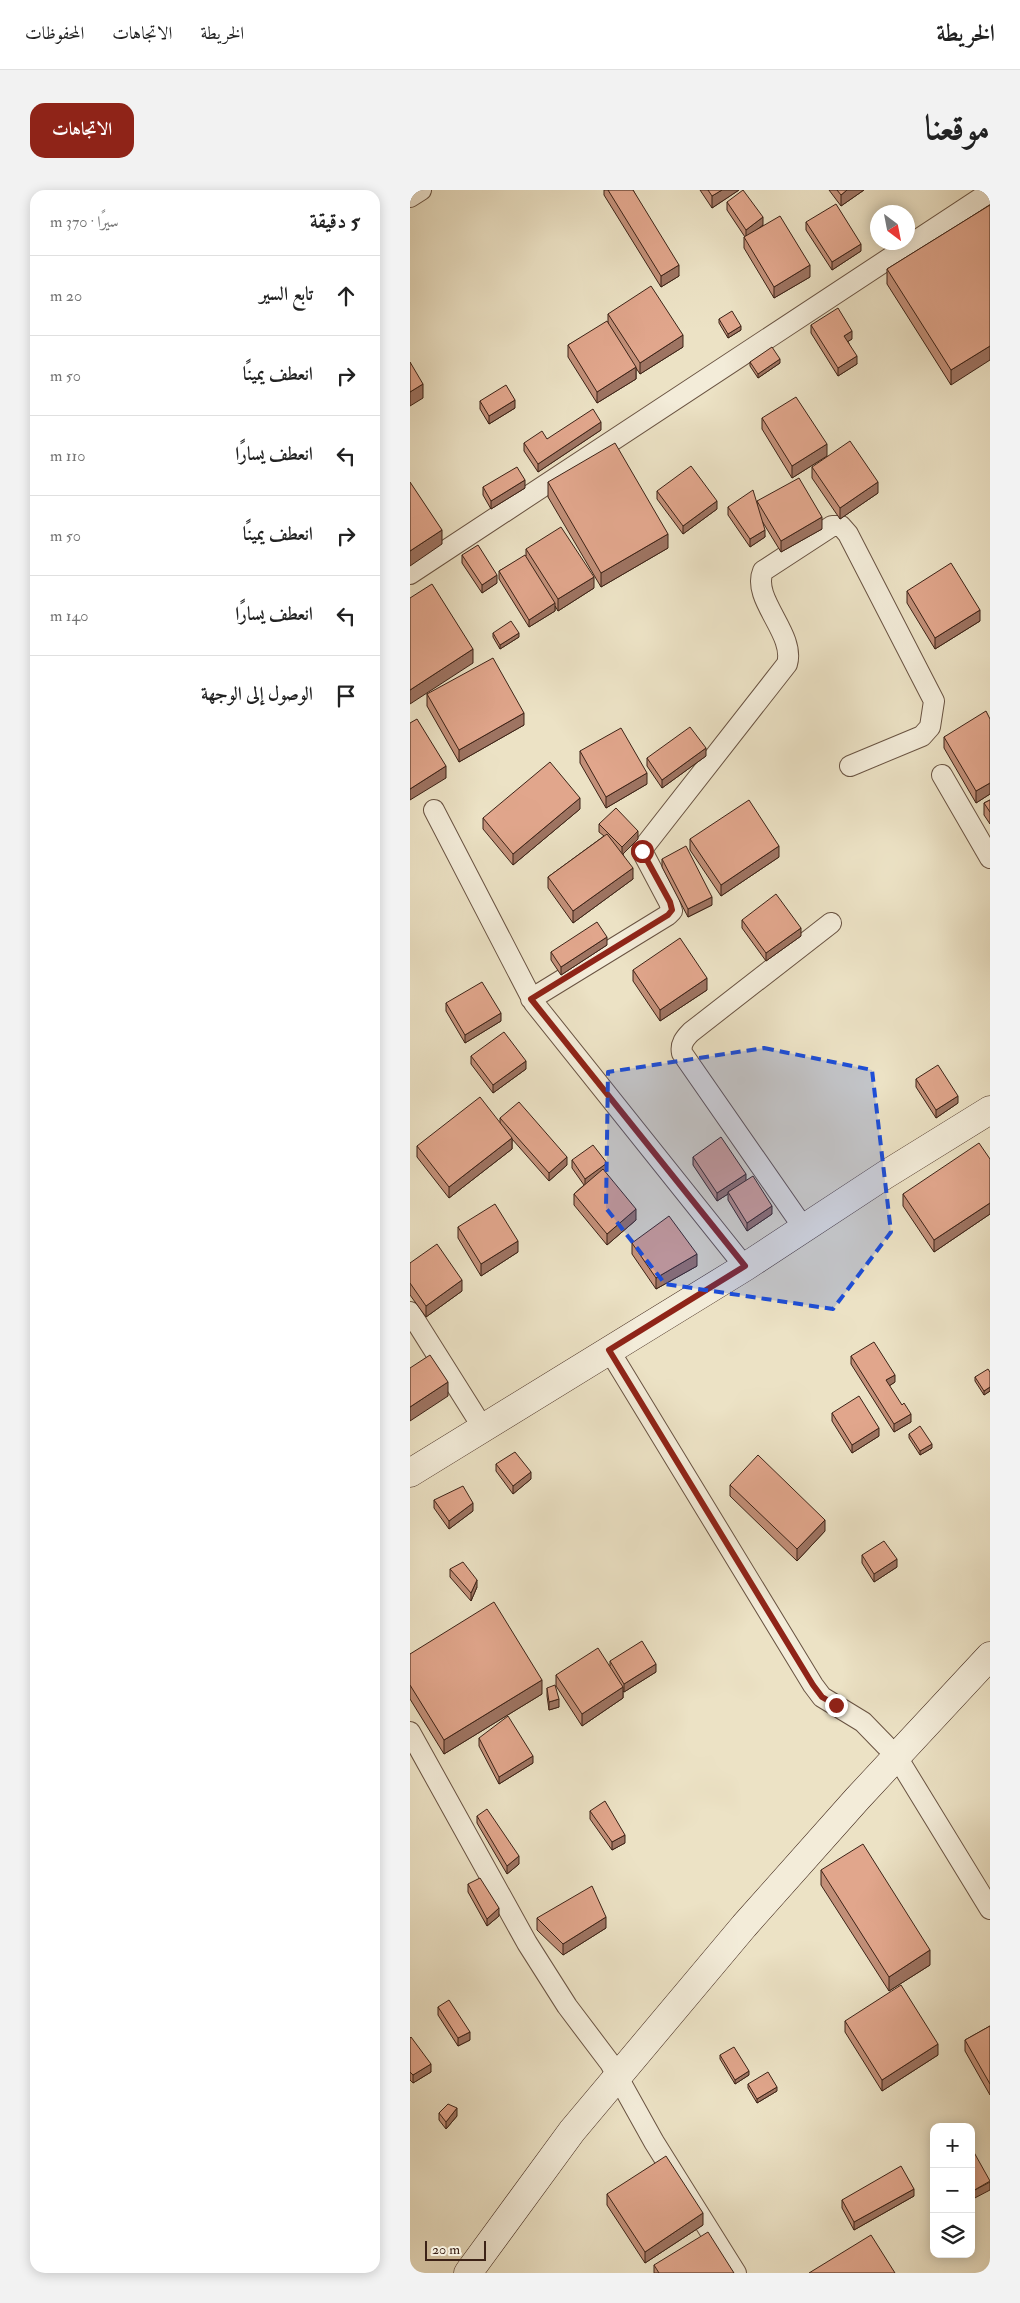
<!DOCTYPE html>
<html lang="ar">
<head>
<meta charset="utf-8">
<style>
	:root { --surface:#fff; --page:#f2f2f2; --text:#222; --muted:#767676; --line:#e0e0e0; --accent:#8f2418 }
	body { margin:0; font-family:"IM FELL Double Pica",Amiri,serif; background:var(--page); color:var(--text); direction:rtl }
	.controls { position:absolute; right:15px; bottom:15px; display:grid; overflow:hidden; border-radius:10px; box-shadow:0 2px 12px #0003 }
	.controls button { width:45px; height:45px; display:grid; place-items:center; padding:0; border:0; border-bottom:1px solid var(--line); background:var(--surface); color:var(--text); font:25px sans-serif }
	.compass { position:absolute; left:460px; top:15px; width:45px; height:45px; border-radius:50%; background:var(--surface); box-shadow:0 2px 12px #0003; rotate:148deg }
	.scale { position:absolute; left:15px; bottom:12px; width:61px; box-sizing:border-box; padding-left:5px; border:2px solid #3d2317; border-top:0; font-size:14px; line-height:18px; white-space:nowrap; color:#3d2317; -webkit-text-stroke:4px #f3ecd9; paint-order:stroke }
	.stop { position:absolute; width:15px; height:15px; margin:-11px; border:4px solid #8f2418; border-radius:50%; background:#fff }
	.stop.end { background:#8f2418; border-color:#fff; box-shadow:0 1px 5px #0008 }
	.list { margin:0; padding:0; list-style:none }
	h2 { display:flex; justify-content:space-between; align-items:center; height:65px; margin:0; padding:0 20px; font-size:21px }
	h2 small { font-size:16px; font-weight:400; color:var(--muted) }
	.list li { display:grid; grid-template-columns:32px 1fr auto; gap:15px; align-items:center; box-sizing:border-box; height:80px; padding:0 20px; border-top:1px solid var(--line) }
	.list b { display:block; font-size:19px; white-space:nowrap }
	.list em { font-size:16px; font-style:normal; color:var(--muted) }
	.icon { flex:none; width:28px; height:28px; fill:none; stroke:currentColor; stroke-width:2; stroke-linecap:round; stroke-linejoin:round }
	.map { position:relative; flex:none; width:580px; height:2083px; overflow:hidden; direction:ltr; border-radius:15px }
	header { display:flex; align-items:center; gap:30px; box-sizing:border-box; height:70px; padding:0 25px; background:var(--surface); border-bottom:1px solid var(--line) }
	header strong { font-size:24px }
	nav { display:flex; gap:28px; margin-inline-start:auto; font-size:18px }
	.intro { display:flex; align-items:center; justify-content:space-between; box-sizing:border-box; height:120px; padding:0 30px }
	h1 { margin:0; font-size:35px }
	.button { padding:12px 22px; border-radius:15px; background:var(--accent); color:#fff; font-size:18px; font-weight:700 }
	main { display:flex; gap:30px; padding:0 30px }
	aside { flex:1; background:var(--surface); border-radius:15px; box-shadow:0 2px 12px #0003 }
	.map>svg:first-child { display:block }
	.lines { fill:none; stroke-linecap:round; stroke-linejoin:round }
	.street-casing { stroke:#695342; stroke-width:22 }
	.secondary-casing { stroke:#3d2317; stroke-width:29 }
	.street { stroke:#f3ecd9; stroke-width:20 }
	.secondary { stroke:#f3ecd9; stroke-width:28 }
	.wall { fill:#c28f78; stroke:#3d2317 }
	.shaded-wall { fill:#9e7462; stroke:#3d2317 }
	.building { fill:#e1a68c; stroke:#3d2317 }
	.route { stroke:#8f2418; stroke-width:6 }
	.marked { fill:#1d4ed8; fill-opacity:0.2; stroke:#1d4ed8; stroke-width:4; stroke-dasharray:10 6; stroke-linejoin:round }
</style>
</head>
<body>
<header>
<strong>الخريطة</strong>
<nav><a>الخريطة</a><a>الاتجاهات</a><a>المحفوظات</a></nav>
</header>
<div class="intro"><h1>موقعنا</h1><a class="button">الاتجاهات</a></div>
<main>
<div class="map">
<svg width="580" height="2083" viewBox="0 0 580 2083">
	<rect width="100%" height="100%" fill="#ece2c5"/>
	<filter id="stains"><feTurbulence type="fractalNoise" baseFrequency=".004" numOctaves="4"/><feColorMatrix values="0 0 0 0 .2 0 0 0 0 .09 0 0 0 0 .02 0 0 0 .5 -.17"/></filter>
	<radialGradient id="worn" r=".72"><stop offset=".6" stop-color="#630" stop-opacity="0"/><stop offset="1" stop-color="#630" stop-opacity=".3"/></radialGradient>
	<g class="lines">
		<defs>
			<path id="street" d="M0,7L11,0
				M0,384L580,2
				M532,585L580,668
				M24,620L124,813L335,1077
				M121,809L258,725L262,721L259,712L232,661L233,658L377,474C386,444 341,409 353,381L422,336H431L438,344L524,511L520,537L512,546L440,576
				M393,1037L272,863C270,854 275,848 281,842L421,733
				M0,1122L73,1238
				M199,1160L403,1495L412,1507L453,1532L487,1567L580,1719
				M0,1542L117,1753L157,1816L200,1873L244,1952L326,2083"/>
			<path id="secondary" d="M0,1283L335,1077L475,985L580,920
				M58,2083L162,1941L334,1736L447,1609L580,1466"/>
		</defs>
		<use href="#street" class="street-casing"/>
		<use href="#secondary" class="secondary-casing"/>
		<use href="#street" class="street"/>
		<use href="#secondary" class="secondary"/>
	</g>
	<path class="wall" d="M194,0H223L269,86L251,97L194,5Z
		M290,0H329L302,18Z
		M419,0H454L431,16Z
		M317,12L353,35L349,39L400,87L364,108L334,58V47H335L317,20Z
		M580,15L541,195L477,94V79Z
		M396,32L451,61L422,80L396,40Z
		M198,124L273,157L230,184L226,178V189L187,213L158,167V155L198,133Z
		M309,129L331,140L318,148L309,133Z
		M401,135L442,149L438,151L447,174L428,186L401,143Z
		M340,172L370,173L348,188L340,176Z
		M70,211L105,218L79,234L70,219Z
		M352,228L417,266L382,288L352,239Z
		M191,240L128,282L114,261V253Z
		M402,277L468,303L430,329L402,288Z
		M138,292L258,358L191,397L138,307Z
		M73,297L115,298L81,319L73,305Z
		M247,301L307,319L273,344L247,309Z
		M347,311L412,339L371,362L352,331L355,347L340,357L318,325V317L347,316Z
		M116,359L184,398L148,421L145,416V421L119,437L89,389V381L116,366Z
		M52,365L87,393L72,403L52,373Z
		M497,401L570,431L525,459L497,413Z
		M83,443L109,447L90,459L83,447Z
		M17,504L114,535L49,572L17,516Z
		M580,529V604L566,613L534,558V547Z
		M170,561L237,594L196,618L170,573Z
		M296,566L252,598L237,576V568Z
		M580,610V634L574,625V613Z
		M170,619L103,675L73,639V628Z
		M189,634L228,649L213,664L223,689L163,733L138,698V687L194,646L189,642Z
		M280,649L369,667L311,706L280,660Z
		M252,669L302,715L278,727L252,677Z
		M332,730L391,746L356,771L332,738Z
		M197,755L151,785L141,770V762Z
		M223,780L297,800L250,831L223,791Z
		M36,813L91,831L55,853L36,821Z
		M61,866L116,879L83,903L61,874Z
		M506,889L548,913L526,928L506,897Z
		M90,928L157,975L139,991L102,949V959L39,1008L7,967V956L90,933Z
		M283,967L336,991L362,1024L337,1041L318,1010V1004L307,1011L283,975Z
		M580,969V1024L524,1062L493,1016V1004Z
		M162,970L197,981L195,982L226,1030L197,1055L164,1015V1004L174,995L162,978Z
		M48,1037L108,1062L71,1086L48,1048Z
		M222,1053L287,1076L246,1099L222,1064Z
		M0,1073L52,1101L16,1127L0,1105Z
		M441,1166L485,1192L479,1196L501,1232L484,1242L441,1174Z
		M580,1182V1201L574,1205L565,1191V1187Z
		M422,1223L469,1246L442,1263L422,1231Z
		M499,1244L522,1258L510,1265L499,1248Z
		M86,1274L121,1289L103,1304L86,1281Z
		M320,1295L415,1341L387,1371L320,1306Z
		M24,1310L63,1321L39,1339L24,1318Z
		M452,1365L487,1377L464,1392L452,1373Z
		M40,1379L67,1397L61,1411L40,1387Z
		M0,1464L132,1504L34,1564L0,1509Z
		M200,1471L246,1482L214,1502L213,1501V1508L172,1536L146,1496V1485L200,1476Z
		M137,1498L149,1517L139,1520L137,1506Z
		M69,1548L123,1573L89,1594L69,1556Z
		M180,1621L215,1653L202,1660L180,1629Z
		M67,1626L109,1674L97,1684L67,1633Z
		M411,1680L520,1775L479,1801L411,1695Z
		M58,1694L89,1726L77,1736L58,1702Z
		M127,1728L196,1738L153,1765L127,1740Z
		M28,1817L60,1850L48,1856L28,1825Z
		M435,1831L528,1865L472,1901L435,1842Z
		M580,1836V1905L555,1861V1850Z
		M0,1848L21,1882L3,1893L0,1890Z
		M310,1865L339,1885L325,1894L310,1869Z
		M338,1894L367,1901L347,1913L338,1898Z
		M29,1923L47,1926L36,1939L29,1930Z
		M197,2004L293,2035L235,2073L197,2015Z
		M504,2006L444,2040L432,2018V2010Z
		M244,2075L324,2083H244Z"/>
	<path class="shaded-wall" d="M312,0H329L302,18V6Z
		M437,0H454L431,16V5Z
		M353,27V35L336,48V40Z
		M451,54V61L422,80V72Z
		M269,75V86L251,97V86Z
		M400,75V87L364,108V97Z
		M331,136V140L318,148V144Z
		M442,141V149L434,154V146Z
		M273,145V157L230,184V173Z
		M580,156V170L541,195V180Z
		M447,166V174L428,186V178Z
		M370,169V173L348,188V184Z
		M226,177V189L187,213V202Z
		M13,194V208L0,216V202Z
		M105,210V218L79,234V226Z
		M191,232V240L128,282V274Z
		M417,254V266L382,288V276Z
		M115,290V298L81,319V311Z
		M468,292V303L430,329V318Z
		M307,311V319L273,344V336Z
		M412,327V339L371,362V351Z
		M32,340V354L0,376V361Z
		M355,340V347L340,357V349Z
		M258,344V358L191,397V383Z
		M87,385V393L72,403V395Z
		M184,387V398L148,421V409Z
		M145,413V421L119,437V430Z
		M570,420V431L525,459V448Z
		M109,443V447L90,459V455Z
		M63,459V473L0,514V500Z
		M114,523V535L49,572V560Z
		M296,558V566L252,598V590Z
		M36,576V588L0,610V599Z
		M237,583V594L196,618V607Z
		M580,593V604L566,613V601Z
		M170,608V619L103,675V664Z
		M228,641V649L212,665V657Z
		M369,656V667L311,706V695Z
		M223,678V689L163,733V721Z
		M302,707V715L278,727V719Z
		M391,738V746L356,771V763Z
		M197,747V755L151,785V777Z
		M297,788V800L250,831V820Z
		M91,823V831L55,853V845Z
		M116,871V879L83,903V895Z
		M548,906V913L526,928V920Z
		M102,948V959L39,1008V997Z
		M157,967V975L139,991V983Z
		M197,973V981L175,997V989Z
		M336,984V992L318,1002V1004L307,1011V1003Z
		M580,1013V1024L524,1062V1050Z
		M362,1016V1024L337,1041V1033Z
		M226,1019V1030L197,1055V1044Z
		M108,1051V1062L71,1086V1074Z
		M287,1064V1076L246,1099V1088Z
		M52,1090V1101L16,1127V1116Z
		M485,1185V1192L476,1198V1190Z
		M38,1192V1206L0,1231V1217Z
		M580,1197V1201L574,1205V1201Z
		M501,1224V1232L484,1242V1234Z
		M469,1238V1246L442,1263V1255Z
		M522,1254V1258L510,1265V1261Z
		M121,1282V1289L103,1304V1296Z
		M63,1313V1321L39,1339V1331Z
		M415,1330V1341L387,1371V1359Z
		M487,1369V1377L464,1392V1384Z
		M67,1390V1397L61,1411V1403Z
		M246,1474V1482L214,1502V1494Z
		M132,1490V1504L34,1564V1550Z
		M213,1497V1508L172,1536V1524Z
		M149,1509V1517L139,1520V1512Z
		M123,1566V1573L89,1594V1587Z
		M215,1645V1653L202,1660V1652Z
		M109,1666V1674L97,1684V1676Z
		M89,1718V1726L77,1736V1729Z
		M196,1727V1738L153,1765V1754Z
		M520,1760V1775L479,1801V1787Z
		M60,1842V1850L48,1856V1848Z
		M528,1854V1865L472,1901V1890Z
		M21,1874V1882L3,1893V1885Z
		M339,1881V1885L325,1894V1890Z
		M367,1897V1901L347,1913V1909Z
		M47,1918V1926L36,1939V1932Z
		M580,1992V2000L561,2010V2002Z
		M504,1999V2006L444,2040V2032Z
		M293,2023V2035L235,2073V2062Z"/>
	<path class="building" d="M198,0H223L269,75L251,86Z
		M298,0H312L302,6Z
		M333,0L353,27L336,40L317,12Z
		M427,0H437L431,5Z
		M426,14L451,54L422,72L396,32Z
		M580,15V156L541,180L477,79Z
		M370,26L400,75L364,97L334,47Z
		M241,96L273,145L230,173L198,124Z
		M428,118L442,141L434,146L447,166L428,178L401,135Z
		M322,121L331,136L318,144L309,129Z
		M197,131L226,177L187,202L158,155Z
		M362,157L370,169L348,184L340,172Z
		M0,172L13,194L0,202Z
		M96,195L105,210L79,226L70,211Z
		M386,207L417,254L382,276L352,228Z
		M183,219L191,232L128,274L114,253L132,241L137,249Z
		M440,251L468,292L430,318L402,277Z
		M205,253L258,344L191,383L138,292Z
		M281,276L307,311L273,336L247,301Z
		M107,277L115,290L81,311L73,297Z
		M389,288L412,327L371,351L347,311Z
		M0,292L32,340L0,361Z
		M343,300L355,340L340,349L318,317Z
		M151,337L184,387L148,409L116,359Z
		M68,355L87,385L72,395L52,365Z
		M115,365L145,413L119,430L89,381Z
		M541,373L570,420L525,448L497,401Z
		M22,394L63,459L0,500V408Z
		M101,431L109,443L90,455L83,443Z
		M83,468L114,523L49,560L17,504Z
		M576,521L580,529V593L566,601L534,547Z
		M7,529L36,576L0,599V533Z
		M280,537L296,558L252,590L237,568Z
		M211,538L237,583L196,607L170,561Z
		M140,572L170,608L103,664L73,628Z
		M339,610L369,656L311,695L280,649Z
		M580,610V622L574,613Z
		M206,618L228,641L212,657L189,634Z
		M197,644L223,678L163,721L138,687Z
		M276,656L302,707L278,719L252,669Z
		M366,704L391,738L356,763L332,730Z
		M187,732L197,747L151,777L141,762Z
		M270,748L297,788L250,820L223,780Z
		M72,792L91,823L55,845L36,813Z
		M94,842L116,871L83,895L61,866Z
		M528,875L548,906L526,920L506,889Z
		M70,907L102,948L39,997L7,956Z
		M109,912L157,967L139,983L90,928Z
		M311,947L336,984L307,1003L283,967Z
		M569,953L580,969V1013L524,1050L493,1004Z
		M183,955L197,973L175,989L162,970Z
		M193,979L226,1019L197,1044L164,1004Z
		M343,986L362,1016L337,1033L318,1002Z
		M85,1014L108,1051L71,1074L48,1037Z
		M259,1026L287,1064L246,1088L222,1053Z
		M27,1054L52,1090L16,1116L0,1093V1073Z
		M464,1152L485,1185L476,1190L492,1215L494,1213L501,1224L484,1234L441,1166Z
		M20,1165L38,1192L0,1217V1178Z
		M578,1179L580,1182V1197L574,1201L565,1187Z
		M449,1206L469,1238L442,1255L422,1223Z
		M510,1236L522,1254L510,1261L499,1244Z
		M105,1262L121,1282L103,1296L86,1274Z
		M348,1265L415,1330L387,1359L320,1295Z
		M53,1296L63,1313L39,1331L24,1310Z
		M474,1351L487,1369L464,1384L452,1365Z
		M53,1372L67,1390L61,1403L40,1379Z
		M84,1412L132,1490L34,1550L0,1495V1464Z
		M232,1451L246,1474L214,1494L200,1471Z
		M188,1458L213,1497L172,1524L146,1485Z
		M145,1495L149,1509L139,1512L137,1498Z
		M98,1526L123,1566L89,1587L69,1548Z
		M195,1611L215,1645L202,1652L180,1621Z
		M77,1619L109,1666L97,1676L67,1626Z
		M453,1654L520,1760L479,1787L411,1680Z
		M70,1688L89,1718L77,1729L58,1694Z
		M182,1696L196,1727L153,1754L127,1728Z
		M491,1795L528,1854L472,1890L435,1831Z
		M39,1810L60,1842L48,1848L28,1817Z
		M580,1836V1894L555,1850Z
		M1,1847L21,1874L3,1885L0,1882V1848Z
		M324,1857L339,1881L325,1890L310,1865Z
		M358,1882L367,1897L347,1909L338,1894Z
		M38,1914L47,1918L36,1932L29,1923Z
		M561,1957L580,1991L561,2002Z
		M256,1966L293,2023L235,2062L197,2004Z
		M491,1976L504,1999L444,2032L432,2010Z
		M298,2042L324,2083H249L244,2075Z
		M461,2045L485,2083H399Z"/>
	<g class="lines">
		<path class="route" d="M232,661L260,712L262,720L258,725L121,809L335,1076L199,1160L403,1495L412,1507L426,1515"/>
	</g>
	<path class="marked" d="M354,858L462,880L481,1042L423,1119L255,1094L196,1018L198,882Z"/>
	<rect width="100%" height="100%" filter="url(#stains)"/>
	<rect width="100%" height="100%" fill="url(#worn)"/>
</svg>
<div class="controls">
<button>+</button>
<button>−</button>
<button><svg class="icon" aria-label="layers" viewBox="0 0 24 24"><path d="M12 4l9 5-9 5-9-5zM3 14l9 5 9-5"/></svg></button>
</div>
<svg class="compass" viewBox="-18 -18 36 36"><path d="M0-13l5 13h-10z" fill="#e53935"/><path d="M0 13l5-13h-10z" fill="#767676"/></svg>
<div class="scale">20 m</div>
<div class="stop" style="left:232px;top:661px"></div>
<div class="stop end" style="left:426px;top:1515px"></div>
</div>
<aside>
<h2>5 دقيقة<small>سيرًا · 370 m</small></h2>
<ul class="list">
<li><svg class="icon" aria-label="ahead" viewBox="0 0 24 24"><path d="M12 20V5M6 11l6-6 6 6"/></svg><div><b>تابع السير</b></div><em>20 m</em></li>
<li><svg class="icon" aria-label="right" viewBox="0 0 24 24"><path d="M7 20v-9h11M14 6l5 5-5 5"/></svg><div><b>انعطف يمينًا</b></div><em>50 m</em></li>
<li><svg class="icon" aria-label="left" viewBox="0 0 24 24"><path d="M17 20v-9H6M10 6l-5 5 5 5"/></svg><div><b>انعطف يسارًا</b></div><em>110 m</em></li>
<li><svg class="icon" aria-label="right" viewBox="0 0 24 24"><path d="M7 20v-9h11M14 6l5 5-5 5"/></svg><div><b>انعطف يمينًا</b></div><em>50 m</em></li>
<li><svg class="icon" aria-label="left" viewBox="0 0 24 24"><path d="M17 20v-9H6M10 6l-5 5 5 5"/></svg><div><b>انعطف يسارًا</b></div><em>140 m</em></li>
<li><svg class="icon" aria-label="arrive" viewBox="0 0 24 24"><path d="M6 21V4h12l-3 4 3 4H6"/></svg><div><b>الوصول إلى الوجهة</b></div></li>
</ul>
</aside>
</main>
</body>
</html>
